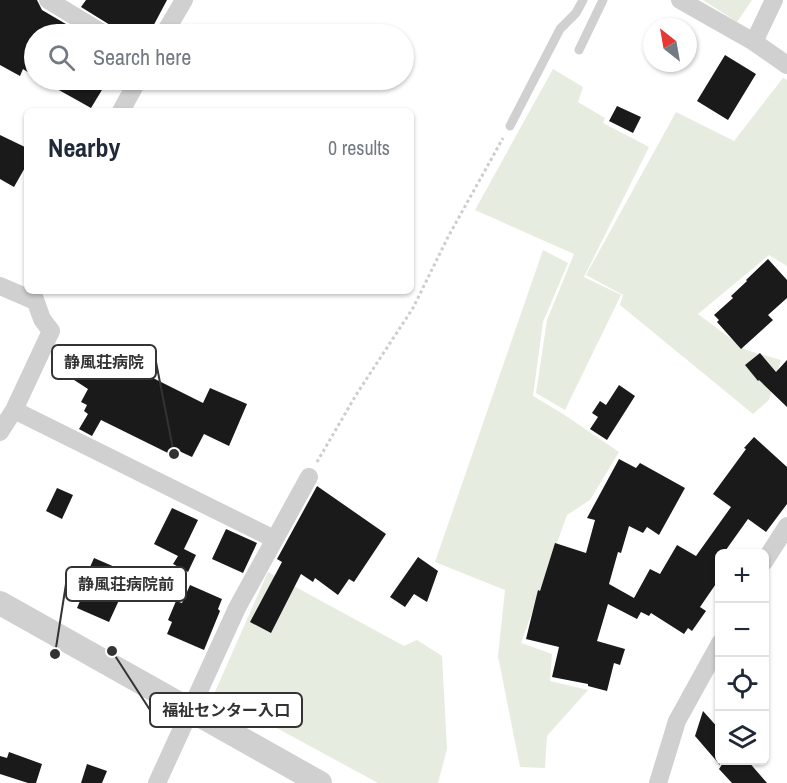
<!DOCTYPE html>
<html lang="en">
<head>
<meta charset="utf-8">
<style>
	:root { --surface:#fff; --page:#f6f6f7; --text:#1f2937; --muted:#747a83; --line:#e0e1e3 }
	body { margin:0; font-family:"Archivo Narrow","Noto Sans JP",sans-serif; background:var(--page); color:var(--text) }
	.controls { position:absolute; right:18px; bottom:18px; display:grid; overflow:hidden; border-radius:9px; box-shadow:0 2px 4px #0004 }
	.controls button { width:54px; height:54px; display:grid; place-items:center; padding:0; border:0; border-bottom:2px solid var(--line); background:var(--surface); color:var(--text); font:30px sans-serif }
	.compass { position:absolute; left:643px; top:18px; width:54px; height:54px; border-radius:50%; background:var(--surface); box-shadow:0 2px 4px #0004; rotate:329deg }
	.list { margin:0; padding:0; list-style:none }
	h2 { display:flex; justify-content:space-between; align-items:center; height:78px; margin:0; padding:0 24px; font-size:26px }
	h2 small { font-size:20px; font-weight:400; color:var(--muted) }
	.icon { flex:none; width:33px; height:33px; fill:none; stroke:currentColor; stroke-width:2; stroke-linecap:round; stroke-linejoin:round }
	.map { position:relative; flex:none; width:787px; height:783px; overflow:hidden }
	.search { position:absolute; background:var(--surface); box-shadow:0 2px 4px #0004; left:24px; top:24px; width:390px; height:66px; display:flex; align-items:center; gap:15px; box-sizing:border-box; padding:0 21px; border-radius:33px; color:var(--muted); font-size:22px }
	.panel { position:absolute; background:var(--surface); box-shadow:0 2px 4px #0004; left:24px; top:108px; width:390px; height:186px; border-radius:9px }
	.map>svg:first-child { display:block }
	.green { fill:#e6ecdf }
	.building { fill:#1a1a1a }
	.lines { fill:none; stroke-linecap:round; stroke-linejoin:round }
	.path { stroke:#cdcdcd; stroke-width:3; stroke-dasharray:3 3; stroke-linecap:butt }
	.service { stroke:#d0d0d0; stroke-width:9 }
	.minor { stroke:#d0d0d0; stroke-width:18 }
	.tertiary { stroke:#d0d0d0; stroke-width:24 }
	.leader { fill:none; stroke:#333; stroke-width:2 }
	.callout-dot { fill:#333; stroke:#fff; stroke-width:2 }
	.callout { fill:#fff; stroke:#333; stroke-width:2 }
	.callout-label { font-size:16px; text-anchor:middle; font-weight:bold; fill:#333 }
</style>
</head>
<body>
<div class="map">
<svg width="787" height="783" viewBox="0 0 787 783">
	<rect width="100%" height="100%" fill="#fff"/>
	<path class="green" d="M703,0H752L737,22Z
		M553,69L583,87L578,102L605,118L603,123L649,147L584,277L621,295L565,410L536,393L547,320L574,254L475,210Z
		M783,78L787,80V266L769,255L698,314L746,350L781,360L769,400L753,414L620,305L623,295L586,275L676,112L734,141Z
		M543,250L568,263L543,322L533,396L563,414L619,452L590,500L567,515L521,643L552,654L550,681L588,690L547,736L545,768L520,767L498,656L505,590L435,562Z
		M268,572L404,646L417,640L442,656L447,749L438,783H378L214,694Z"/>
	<path class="building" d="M0,0H37L42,10L83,34H34V76L23,69L20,76L0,65Z
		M86,0H167L149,34H115L110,25L81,7Z
		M725,55L756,74L728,120L697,101Z
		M41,80H108L91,108Z
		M617,106L641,117L633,133L609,121Z
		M0,135L27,148V164L14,187L0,179Z
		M768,259L787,280V298L768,315L773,320L741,349L717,322L719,320L714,315L733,298L731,296L747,281L746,280Z
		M760,353L776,372L787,360V407L759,380L758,381L745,365Z
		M111,357L203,403L210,388L247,404L229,446L204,434L192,457L179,451L176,457L101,420L92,436L79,429L88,414L84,411L87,405L81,402L88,389L71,378L78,364L95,373L97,369L104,372Z
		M619,385L635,396L607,440L590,429L598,417L592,413L600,401L606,405Z
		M754,437L787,467V504L766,532L748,519L723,554H720V578L700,607L706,611L692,631L688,628L684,634L651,613L649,616L641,612L637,619L608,604L597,641L625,649L620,665L614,663L607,691L588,686V684L552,677L559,647L526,639L538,590L540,591L555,543L586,553L595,520L587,518L619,459L636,468L640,463L685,488L659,535L647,527L643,533L629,526L621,553L618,552L609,584L634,598L650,569L660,574L677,545L696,556L731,507L713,494L746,449L744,448Z
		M317,486L386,534L354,582L349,579L338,595L315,578L313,582L301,574L271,633L250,622L282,562L277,559Z
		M57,488L73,495L62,519L46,511Z
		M172,508L198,520L184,549L196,555L188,572L173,564L178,556L154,544Z
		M226,529L257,543L243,573L212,559Z
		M418,557L438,571L427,602L414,594L405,607L390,597Z
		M94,558L131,574L109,622L77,608L83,594L79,592Z
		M190,585L222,599L218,609L220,611L204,650L167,634L172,622L168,620L176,601L182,603Z
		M703,711L720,730V765L695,736Z
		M9,752L42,764L36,783H28L0,774V756L7,758Z
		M725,760H747L767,783H732L719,769Z
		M87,764L107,771L102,783H81Z"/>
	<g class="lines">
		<path class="path" d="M317,462L356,395L413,308L448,237L503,138"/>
		<path class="service" d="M579,50L603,0
			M510,126L560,29L576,13L583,0"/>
		<path class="minor" d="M48,0L104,34
			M680,0L754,42L774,0
			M164,34L184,0
			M754,42L787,65
			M121,111L138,80
			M0,286L35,301
			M14,410L274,539
			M0,432L14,410L51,331L42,319L32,291
			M764,562L787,526
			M157,783L237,608L309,477
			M658,783L677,721L720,643"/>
		<path class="tertiary" d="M0,603L320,783"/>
	</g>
	<path class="leader" d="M174 454L156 362M55 654L66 584M112 651L150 710"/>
	<g class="callout-dot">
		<circle cx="174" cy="454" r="6"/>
		<circle cx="55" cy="654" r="6"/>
		<circle cx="112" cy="651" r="6"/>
	</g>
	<g class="callout">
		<rect x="52" y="345" width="104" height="34" rx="6"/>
		<rect x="66" y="567" width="120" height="34" rx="6"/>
		<rect x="150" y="693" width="152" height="34" rx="6"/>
	</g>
	<g class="callout-label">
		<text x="104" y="368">静風荘病院</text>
		<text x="126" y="590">静風荘病院前</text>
		<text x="226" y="716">福祉センター入口</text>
	</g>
</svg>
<div class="controls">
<button>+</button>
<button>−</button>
<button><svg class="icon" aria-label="locate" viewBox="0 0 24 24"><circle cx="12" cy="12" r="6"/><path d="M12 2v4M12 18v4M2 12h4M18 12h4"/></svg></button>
<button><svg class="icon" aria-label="layers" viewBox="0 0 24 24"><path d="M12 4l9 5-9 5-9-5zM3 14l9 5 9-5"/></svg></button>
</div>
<svg class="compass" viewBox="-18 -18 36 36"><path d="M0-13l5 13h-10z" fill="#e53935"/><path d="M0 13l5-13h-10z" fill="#747a83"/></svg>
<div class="search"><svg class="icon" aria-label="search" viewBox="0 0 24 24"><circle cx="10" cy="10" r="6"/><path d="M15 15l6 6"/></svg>Search here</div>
<section class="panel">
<h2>Nearby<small>0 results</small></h2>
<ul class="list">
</ul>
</section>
</div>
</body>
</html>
